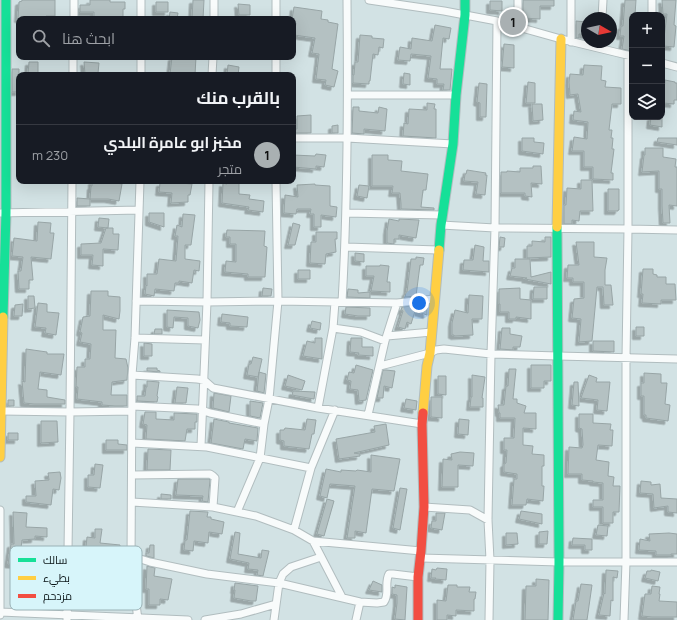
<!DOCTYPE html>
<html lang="ar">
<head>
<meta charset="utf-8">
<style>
	:root { --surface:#171b24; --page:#242831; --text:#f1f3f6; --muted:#9ea1a6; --line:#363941; --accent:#a9b0b2 }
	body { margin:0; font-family:Manrope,Cairo,sans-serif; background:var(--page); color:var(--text); direction:rtl }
	.controls { position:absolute; right:12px; top:12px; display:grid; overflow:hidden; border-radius:8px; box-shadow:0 4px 16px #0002 }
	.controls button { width:36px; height:36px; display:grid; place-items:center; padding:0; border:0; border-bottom:1px solid var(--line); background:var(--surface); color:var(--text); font:20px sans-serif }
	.compass { position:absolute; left:581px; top:12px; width:36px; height:36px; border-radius:50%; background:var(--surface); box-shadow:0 4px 16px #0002; rotate:99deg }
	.you { position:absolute; left:419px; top:303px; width:14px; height:14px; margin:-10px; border:3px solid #fff; border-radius:50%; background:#1a73e8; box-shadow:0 0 0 6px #1a73e833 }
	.badge { display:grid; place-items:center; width:26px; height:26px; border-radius:50%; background:var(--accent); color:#111; font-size:13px; font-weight:700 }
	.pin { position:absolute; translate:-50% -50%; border:2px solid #fff; box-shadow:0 1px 4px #0006 }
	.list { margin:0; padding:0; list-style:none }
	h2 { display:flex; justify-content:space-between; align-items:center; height:52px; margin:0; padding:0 16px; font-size:17px }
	h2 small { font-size:13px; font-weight:400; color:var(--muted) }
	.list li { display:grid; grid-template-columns:26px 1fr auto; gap:12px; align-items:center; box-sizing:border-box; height:60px; padding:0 16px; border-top:1px solid var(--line) }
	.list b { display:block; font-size:15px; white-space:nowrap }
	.list p { margin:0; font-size:13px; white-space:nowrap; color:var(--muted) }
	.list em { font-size:13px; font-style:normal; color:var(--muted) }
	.icon { flex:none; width:22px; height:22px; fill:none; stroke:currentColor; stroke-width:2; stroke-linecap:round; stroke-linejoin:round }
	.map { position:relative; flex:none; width:677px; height:620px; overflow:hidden; direction:ltr }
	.search { position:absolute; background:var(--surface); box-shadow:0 4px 16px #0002; left:16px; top:16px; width:280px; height:44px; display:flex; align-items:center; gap:10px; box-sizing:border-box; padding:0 14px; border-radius:8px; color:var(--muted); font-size:15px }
	.panel { position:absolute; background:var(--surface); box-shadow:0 4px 16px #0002; left:16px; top:72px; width:280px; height:112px; border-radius:8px; direction:rtl }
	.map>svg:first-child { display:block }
	.building { fill:#b4c1c2; stroke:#98a5a6; filter:url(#shadow) }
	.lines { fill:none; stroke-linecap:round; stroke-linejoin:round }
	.street-casing { stroke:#b1bdbf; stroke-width:9 }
	.fast-casing { stroke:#b1bdbf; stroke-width:11 }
	.slow-casing { stroke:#b1bdbf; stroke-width:11 }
	.jam-casing { stroke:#b1bdbf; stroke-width:11 }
	.street { stroke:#f8fbfb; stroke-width:7 }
	.fast { stroke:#16e098; stroke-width:9 }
	.slow { stroke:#ffcf43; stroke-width:9 }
	.jam { stroke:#f24e42; stroke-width:9 }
	.key { fill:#d7f5fa; stroke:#9ab2b6; stroke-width:1 }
	.key-label { font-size:11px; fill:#0c1618 }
</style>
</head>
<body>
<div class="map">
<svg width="677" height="620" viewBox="0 0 677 620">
	<defs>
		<filter id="shadow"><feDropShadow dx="-3.5" dy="3.5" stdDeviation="0" flood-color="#0004"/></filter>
	</defs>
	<rect width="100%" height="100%" fill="#d2e2e4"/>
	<path class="building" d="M22,0H55V16H46V19H18L19,2L22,1Z
		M90,0H110V2H125V9H123V18L94,19V12H80V5H90Z
		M193,0H204L203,19L192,18Z
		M523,0H554V6H540V19L523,18Z
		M625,0H636L635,15H632V41L631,51L622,49L624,36H620L621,26H623Z
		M662,0H676L674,25L676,26L674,47L663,46L667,14H663Z
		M490,1H502V11L490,10Z
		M156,2H168V12H156Z
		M238,4L250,5V15H239Z
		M294,7L322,11L321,19L328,20V22L338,24L332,69L338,71L334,87L325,85L326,80L316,79L319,54L312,53L315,38L294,35L296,23H293V19H292Z
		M170,12L178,13L177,19H169Z
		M576,21L587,22V35L579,34V38H576Z
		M435,25L451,28L449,39L443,38L440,69H452L450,90H443L444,84H437V79L428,78L431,56L411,54L410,61L398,60L400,47L411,49L412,38L432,41Z
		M360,35L372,36V38L384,39L383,48L379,47L378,55L373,54L370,81H369V84L353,83V75H354L355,62H358Z
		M504,44L514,45V68L502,67Z
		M172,57H196L195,75L170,74Z
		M29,62H38V74H28Z
		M84,62L99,63L98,73L85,74Z
		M228,65L239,67L238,75H227Z
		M584,65L602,66L601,80L606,81L605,87L621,88V104H612L609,130H612L611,138H613L612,149H614L611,173H613V180L593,179V167H584V151H572L574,137L587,139L588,122L573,120L574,111L581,112L578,94L570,95L569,82L570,74L583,75Z
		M12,69H19V92H12Z
		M404,73L410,74V85L403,84Z
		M665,80L675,82V83H677V100H674V104L663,103Z
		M528,82L535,83V103H526Z
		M479,83L487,84L486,117H480V103L477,102Z
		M427,103L435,104L434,109H436V138L403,136L404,123L408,124L409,109L427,110Z
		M532,104H542L543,120L533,121Z
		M353,107H359V111L378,113L379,107L387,109L385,131L364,129V134L352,133Z
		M311,115V133H293V129H297V116Z
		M651,117H662V127L650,125Z
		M338,125V133H332V126Z
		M522,138H534V142L544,143L543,154L522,151Z
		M658,138H677V145L657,142Z
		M645,148H663V157L676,159L675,167H677V206L669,205L670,223H663L662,206V189H659V171L642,172L644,155H645Z
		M316,154L326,155L324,167L316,166V169L293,167V155L315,156Z
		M372,155H388V160L402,161L401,171L428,174L426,190H423L421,207L434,208V210L401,209V204L400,193H392L393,186H372Z
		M533,166H541L542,184L531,183L532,197L525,196V193H501V172H507V171L520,172V168H533Z
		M467,170L486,173L485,175H487L485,195L476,194L478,182L464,181L465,174H466Z
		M581,180H592L593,211H580L579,221L572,220V224H564V205H566L567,188L581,189Z
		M92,181H105L122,184L119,201L108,199H90L91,186H92Z
		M227,181H239V194L250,195L249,199L264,201L263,212L248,210L249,207L222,203L223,183L227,184Z
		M169,182L192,184L190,195H188V202L171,203L172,193L159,192L160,183H169Z
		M315,184V185L330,186V206L337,207L336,217L321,215V227H314V214H310L311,209H297L296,214L284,213L285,195L298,197L297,185Z
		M359,185L369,186L367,198L357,196Z
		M608,189H619V210H618V211H608Z
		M77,198L90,199V206H77Z
		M149,213H164V227L149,222Z
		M183,214L195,215L191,245H185V259L200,261L199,271L194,270L192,283L179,281V283H175L174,291L155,289L154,296L145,294L146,285L147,286V274H157L159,259L176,261L178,236H175L177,225L182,227Z
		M99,218L109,219L108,228L98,227Z
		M389,219L399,221V219L419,220L416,238L399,235V239H394V244L387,243V231Z
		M38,222L51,223L50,233H54L51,259L31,257L33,280H29V289H19L18,271H21L23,257L12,256L14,238L37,241Z
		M293,223L300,225L295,245H288Z
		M106,228H113V234H119L118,250L103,249V266L92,265L93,255H81V244L101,243Z
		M227,230L265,231L264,246L267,247L265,277H248V274L225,272L226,261L236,262V244H230V237H226Z
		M316,232H337V239H335L336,252L326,254L325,264L310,263L311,242H316Z
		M500,237L505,238L504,247H499Z
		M545,237H551V257L527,258V246H532V241L545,242Z
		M576,242H594V257L607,258L605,270V285H611L613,305H604L603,287H597L592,341L579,342L581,319L572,318L574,299L584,298V282H573V278H567L568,265H579Z
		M475,245L484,247L483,261H489V272L463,270L464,260H473Z
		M355,253L364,254V262L355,261Z
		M416,257L424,258L423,265H420L416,296L405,297L406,292H407L411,259H416Z
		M515,259H530L531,277L551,272V284L525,279L527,278L510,276L512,268H515Z
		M380,265L389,266L387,282H390V292L371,291L374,276H366V266H380Z
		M643,269H653V274L657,275V277H666V284H675L676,300H661V304L642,303L643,294H641Z
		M298,270H310V279H298Z
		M534,287H547V299H533Z
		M263,288L272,289L271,296H262Z
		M520,288V299L531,300V319L516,317V319H509V312H500V304H499V289Z
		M348,289L358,290V293L370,292V298L347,297Z
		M91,291H108V296L120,297V311L119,319L103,315V330H116L115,358L126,359L128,368L127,380L112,382L111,395H127V406H115L102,405V402L77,399L78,387H76L77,367H85V359H90L91,344L80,342L82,333L80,332L83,317L90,316Z
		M469,295L483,296L482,319H472L473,335L454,336V335H452V323L455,310L468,313Z
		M28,296H34L35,308L28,309Z
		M38,303L47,304V312L59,313L56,335L45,333L46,328L35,327Z
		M23,304L22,316H14L15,305Z
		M422,305L427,307V315L415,311L411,324L407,322L405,329L398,327L403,311L401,310L402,307Z
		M346,307L370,308V316H358L345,314Z
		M167,310L199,312L200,320L198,328L188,326V318L174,317L173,328L167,327Z
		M222,314L248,317L247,327L230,326V323L221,322Z
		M312,321L321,323L320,330L310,328Z
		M636,327H644V336H636Z
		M502,328H510V334L522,336L520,347H513V350L500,349Z
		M155,329H162V334H154Z
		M315,338H322V359L303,356L307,341L315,343Z
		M351,338H362V347H373V356L358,355L359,353L350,352Z
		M593,341H614V352L593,351Z
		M144,343L152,344V356H144Z
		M26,349L47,352V354H64L61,375L40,372L38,389L47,390V397L65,400V404H34L24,403L22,381L25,382Z
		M253,357L262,359L258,377L247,375L249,364H251Z
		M356,365L373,370L366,400L359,401L358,390L350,389L351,381L347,380L349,372L354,373Z
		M531,365H551V381H544V388H531Z
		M147,368H157V370L160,371V372L147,371Z
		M509,369H516L513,399H517V403L526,406L524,413H536V429L523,428V445L533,446L532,454L544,455V466H542V486H544L543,501L527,499L526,505H512L514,479H517V474L504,472V464L506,463L507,450H504V438H514L515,418H500V413H499L498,405H504L506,386H508Z
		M383,370H386L395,371L392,388L384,386L383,398H377Z
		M259,372L266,374L264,393L257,391Z
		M644,373L661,374V383H667L665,404L670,405L668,421L646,418V415H644V396H641V383H644Z
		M288,375L305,381L302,390L285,386Z
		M472,375L485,377L482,398H483V407H470L471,397H472Z
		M589,375L597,378L596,382H610L607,411L597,410L598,400L581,398Z
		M438,376H446V395L438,394Z
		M147,381L159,382L157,396L158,397L157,402L137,401V396H145L146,387H147Z
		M574,382H578L579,406L572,405Z
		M177,387L188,388L186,403H175Z
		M293,391L315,392L314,399L308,398L292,395Z
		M214,393L231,396L229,412L213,408Z
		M431,397H442V418L431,417Z
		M406,399L417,401L416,410L404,408Z
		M8,400H14V406H8Z
		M250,401L263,403L260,418L250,416Z
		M145,412H156V419L174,420V413L196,414H197V422H195V429H187L185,441L146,439L147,425L143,424Z
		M579,414H593V423L611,424L610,430H613L612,446L598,445L596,460L609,462L608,476L614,477L613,486H620L619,512H613V523H603V507H593V500H603V483L593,482V481L582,480V474H568L569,447L582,448L583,445L582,429L579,428Z
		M214,419L229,422V423L258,428L257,441L245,439L243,449L211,443Z
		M307,419L316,420L314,434H312L309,449L284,446V441L280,440V430H284L285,428L305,430Z
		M459,419L469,420L468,435L458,434Z
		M41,421H57L58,442L41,443Z
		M386,424L389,445L354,453L360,454V456L339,459L336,439L375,432L374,426Z
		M8,433H18V440H8Z
		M106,440H118V444L127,445V450H106Z
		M148,449L171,450L170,470H147Z
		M460,452L474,453L473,466L458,465V487H442L443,459L452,460L451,454Z
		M371,455L400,459L394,491L372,489L366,533L355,531V538H347L355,486L330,484L327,498L320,496L326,469L341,472V470L356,471L357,470L371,472Z
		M95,464L103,465L100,488L88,487V475H94Z
		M60,472L61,478L59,490L53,489L51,505L26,502V496H36L35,481L49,480L48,473Z
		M178,479H209L210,480L208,502L202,501L203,496L176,495Z
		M641,481L651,482V485L660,484L661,498L677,499V513L668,512V506L654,508L653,494L640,493Z
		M400,488L407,489L400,530L393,528Z
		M161,494L171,495V499H161Z
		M327,499L334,501L324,536L317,534Z
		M190,511L208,512L207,517H211V519L224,522L222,534L209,532L208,543L194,541L193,551L184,550L185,540H187Z
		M521,511L542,514V524L519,519Z
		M13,512L27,513L26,527L47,528V537L35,536V539L22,540L19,564H15V565L8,564L11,544H14Z
		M436,513H445L442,530L431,528L432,521H436Z
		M598,525L608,526L607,536L596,535Z
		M95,529H102L100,543L120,545V569L127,570L128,582L102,579L101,586L87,584L86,598L76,597L78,574L84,575L88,548L86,547L87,537L95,538Z
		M548,531L547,544H539V532Z
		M235,532L240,533L238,554L261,558L262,550L269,551L263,576L257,575L258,570L248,569L249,563L230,559Z
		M506,533H517L518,544L506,545Z
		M669,533L677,534V554H671V555H656V551L639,550L640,539L650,541L649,534Z
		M573,538L592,539V550H585V545H572Z
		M150,545H154V558L146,556V553H149Z
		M147,566L155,568L154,576L172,579L168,600L160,599V605H149V589H146Z
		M437,568L447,569L446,580L435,579L436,578H431L432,569L436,570Z
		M606,570L618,571L617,578L613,577V601L611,600L610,616L599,615L604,593L605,594Z
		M651,570L660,572L658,581L645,578L647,571H651Z
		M536,579L549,580L548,620H525L526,586H536Z
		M373,581L382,585V592L369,590Z
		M235,583L258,586L256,601H251L234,598L235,590H234Z
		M581,584L592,585L587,620H573L576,601H578Z
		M395,585L407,587L405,620L395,619L397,603V595L392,594V587L395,588Z
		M448,585H457V587H470L469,592H476L475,599H474V611L456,610V616L447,615V620H437V600L446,601Z
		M652,586L660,587L659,594H660L659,601L677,602V617H652L642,616L645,594H651Z"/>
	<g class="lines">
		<defs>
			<path id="street" d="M369,0L444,11L497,21L561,39L631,56
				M571,0V42
				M652,15V0
				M602,18L603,0
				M74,19V0
				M141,19V0
				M214,19V0
				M276,19V0
				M518,27V0
				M662,63L677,67
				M73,75V57
				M141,75V57
				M212,75L213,57
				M276,75V57
				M348,95H456
				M293,138H347L453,144
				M0,213L139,210
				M346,213L442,215
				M441,225L495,228L628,229L677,230
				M346,247L438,250
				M136,301L207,302L278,301L397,303L434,299
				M342,302C348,202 348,101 347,0
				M333,328L361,332L385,341
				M387,336L432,332
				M135,338L205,340
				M380,366L430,353L436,350L444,349L491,354L558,356L677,359
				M132,375L197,379L204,380L213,388L318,408L422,424
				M132,406L197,409L202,410L210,413L264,424
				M318,408L333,328L335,302
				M1,411L70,412L132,411
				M368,415L385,341L397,303
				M132,443L207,447L311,468
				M201,446L207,302L209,181
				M132,475L210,474L213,476L215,478L213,507
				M132,502L213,507L237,512L256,516L294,530L313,541L421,551
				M424,507L470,510L488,520
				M0,510V615
				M237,512L260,458L264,424L269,399L278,301L276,181
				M294,530L311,468L335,410
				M313,541L342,597
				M131,556L150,562L207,574L279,583L360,602L377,603L384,602C390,594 384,583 389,574H393L418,577
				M421,558L559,562H677
				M0,612L188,620
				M67,620L70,412L72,181
				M138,620L131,564L132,375L135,338L140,181
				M205,620L241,614L276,604
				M274,620L279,583L283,574L291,567L321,557
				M356,620L360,602
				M489,620L490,560L488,520L491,354L495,228L497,21
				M624,620L626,562V358L628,229V55"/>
			<path id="fast" d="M557,227L559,562L558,620
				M439,250L441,225L453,144L456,95L465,15V0
				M3,317L6,213V0"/>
			<path id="slow" d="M557,227L561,39
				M423,413L427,366L430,353L439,250
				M0,457L3,317"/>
			<path id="jam" d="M418,620V577L421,551L424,507L422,424L423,413"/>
		</defs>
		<use href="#street" class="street-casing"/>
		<use href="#fast" class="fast-casing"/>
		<use href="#slow" class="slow-casing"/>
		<use href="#jam" class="jam-casing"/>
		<use href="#street" class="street"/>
		<use href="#fast" class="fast"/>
		<use href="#slow" class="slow"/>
		<use href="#jam" class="jam"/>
	</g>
	<rect x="10" y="546" width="132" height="64" rx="6" class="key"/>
	<rect x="18" y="558" width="18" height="4" fill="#16e098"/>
	<rect x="18" y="576" width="18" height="4" fill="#ffcf43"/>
	<rect x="18" y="594" width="18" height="4" fill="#f24e42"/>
	<g class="key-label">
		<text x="43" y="564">سالك</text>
		<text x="43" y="582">بطيء</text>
		<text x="43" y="600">مزدحم</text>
	</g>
</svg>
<div class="controls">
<button>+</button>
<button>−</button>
<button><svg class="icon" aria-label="layers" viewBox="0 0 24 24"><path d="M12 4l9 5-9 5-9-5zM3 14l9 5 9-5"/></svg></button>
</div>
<svg class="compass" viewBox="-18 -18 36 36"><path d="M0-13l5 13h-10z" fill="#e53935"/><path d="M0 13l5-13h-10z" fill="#9ea1a6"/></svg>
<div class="you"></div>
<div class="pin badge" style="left:513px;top:22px">1</div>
<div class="search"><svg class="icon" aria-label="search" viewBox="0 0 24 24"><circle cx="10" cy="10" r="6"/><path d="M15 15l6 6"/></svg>ابحث هنا</div>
<section class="panel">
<h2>بالقرب منك<small></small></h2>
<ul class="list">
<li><span class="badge">1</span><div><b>مخبز ابو عامرة البلدي</b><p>متجر</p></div><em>230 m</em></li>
</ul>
</section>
</div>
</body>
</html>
